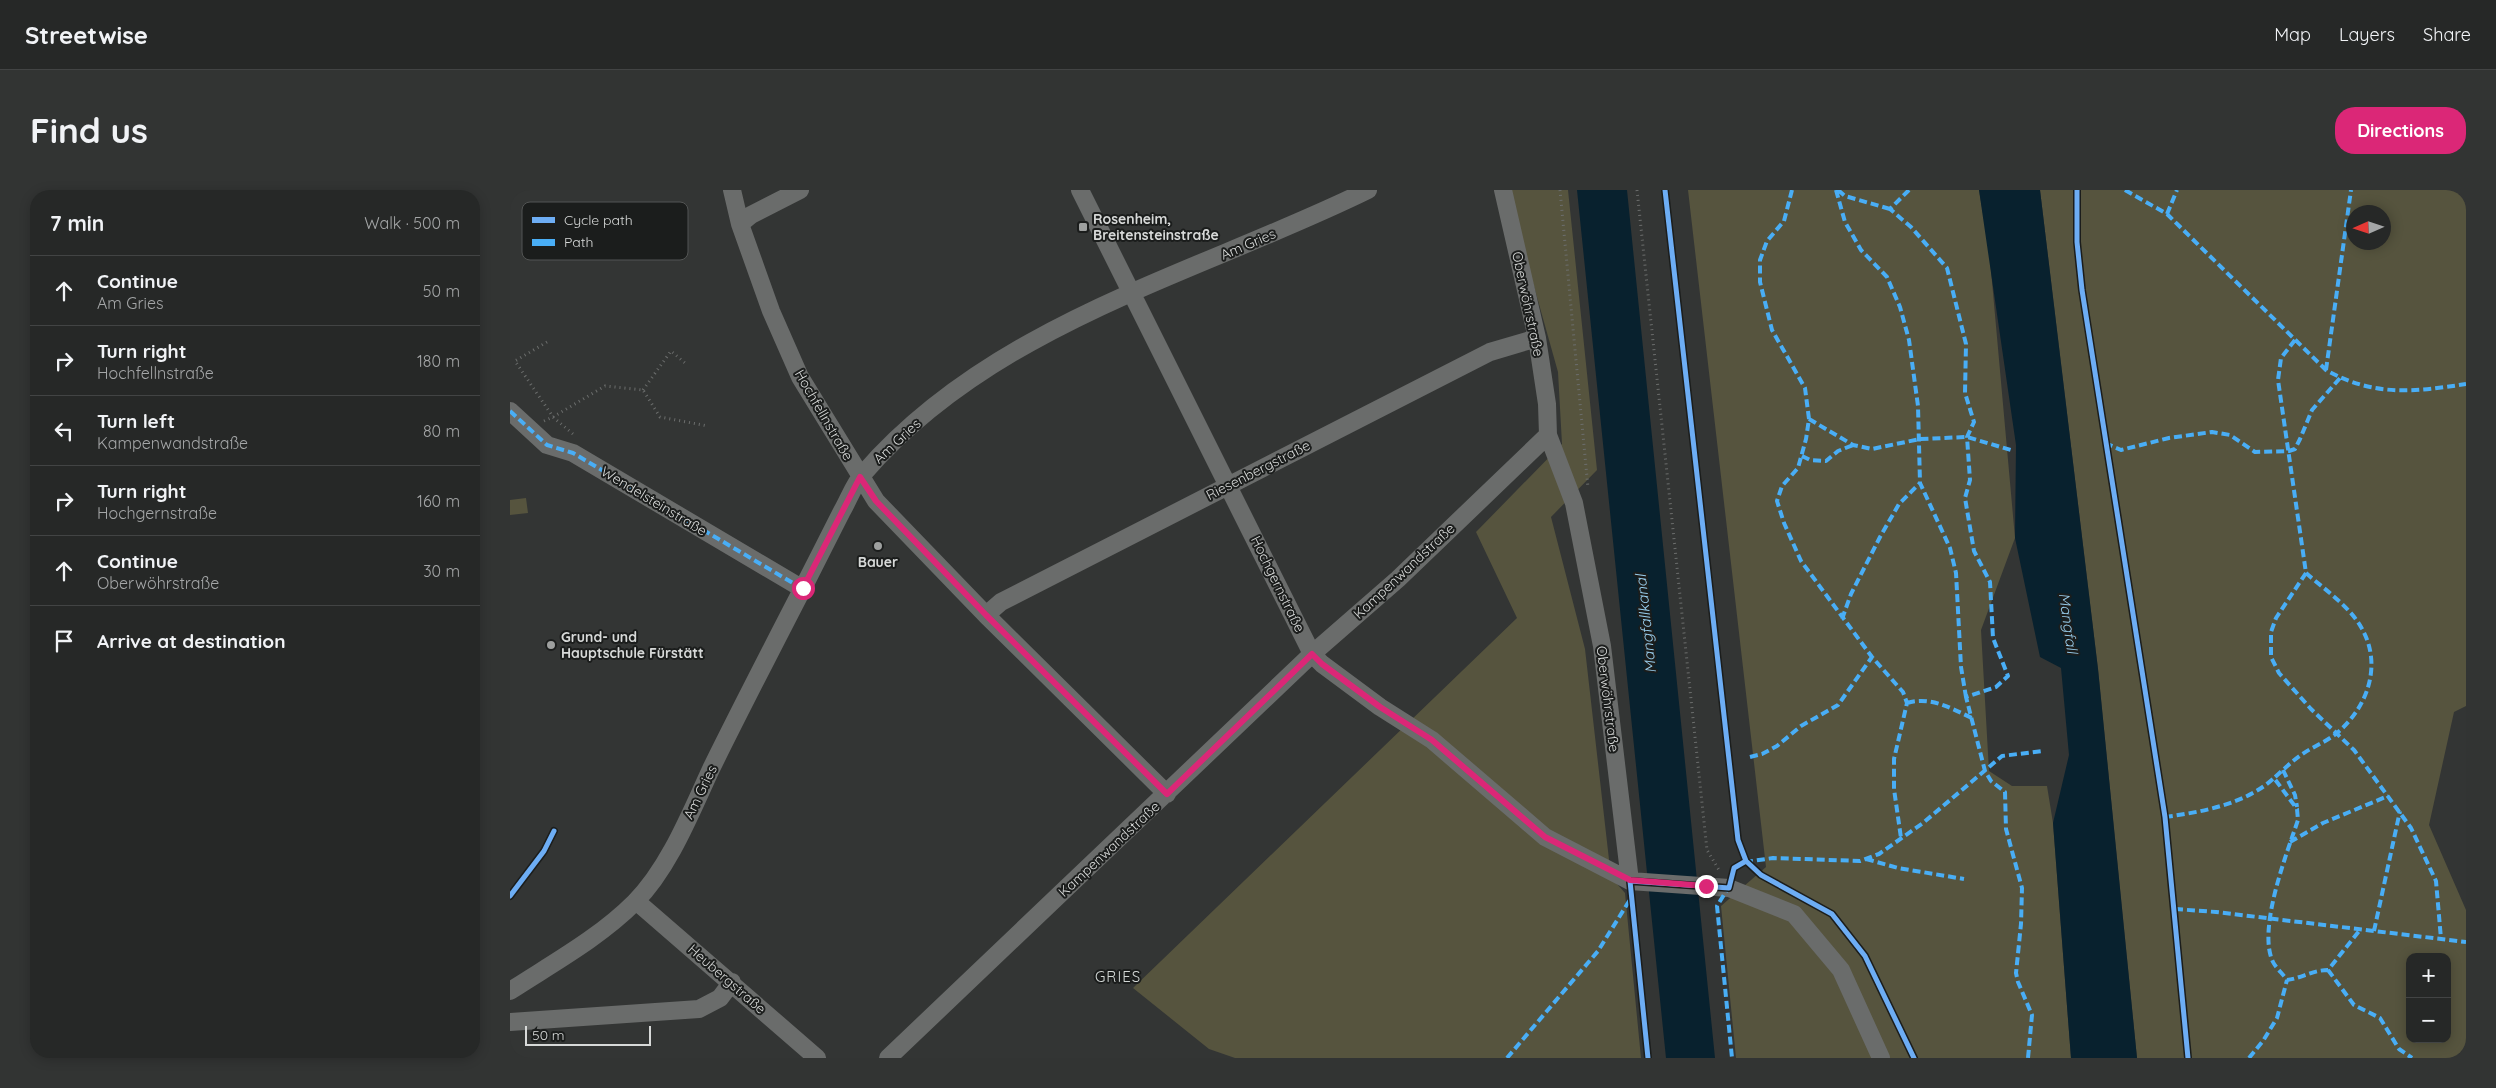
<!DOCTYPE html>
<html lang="en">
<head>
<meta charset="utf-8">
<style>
	:root { --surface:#262827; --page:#323433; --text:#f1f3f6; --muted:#a4a6a7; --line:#424444; --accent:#db2777 }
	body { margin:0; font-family:Quicksand,sans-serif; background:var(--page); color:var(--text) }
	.controls { position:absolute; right:15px; bottom:15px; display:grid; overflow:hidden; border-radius:10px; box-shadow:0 2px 12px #0003 }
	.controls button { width:45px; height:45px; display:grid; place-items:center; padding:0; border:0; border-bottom:1px solid var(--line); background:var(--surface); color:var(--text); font:25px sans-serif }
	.compass { position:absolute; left:1836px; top:15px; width:45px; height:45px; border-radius:50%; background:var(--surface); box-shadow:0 2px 12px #0003; rotate:267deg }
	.scale { position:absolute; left:15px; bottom:12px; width:126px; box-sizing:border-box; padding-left:5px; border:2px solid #d7d9d8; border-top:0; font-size:14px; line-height:18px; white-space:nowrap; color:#d7d9d8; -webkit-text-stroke:4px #1b1d1c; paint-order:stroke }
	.stop { position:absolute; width:15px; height:15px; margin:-11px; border:4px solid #db2777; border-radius:50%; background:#fff }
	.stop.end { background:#db2777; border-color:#fff; box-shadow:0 1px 5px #0008 }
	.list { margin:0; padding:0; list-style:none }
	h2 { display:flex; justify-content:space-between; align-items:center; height:65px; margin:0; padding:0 20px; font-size:21px }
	h2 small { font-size:16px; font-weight:400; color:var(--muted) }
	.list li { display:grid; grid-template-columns:32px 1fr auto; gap:15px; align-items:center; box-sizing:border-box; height:70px; padding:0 20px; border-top:1px solid var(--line) }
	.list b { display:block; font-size:19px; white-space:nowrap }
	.list p { margin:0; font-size:16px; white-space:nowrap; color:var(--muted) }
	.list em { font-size:16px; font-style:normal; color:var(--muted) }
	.icon { flex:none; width:28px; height:28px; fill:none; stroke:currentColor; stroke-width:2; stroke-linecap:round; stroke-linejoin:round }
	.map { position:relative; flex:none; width:1956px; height:868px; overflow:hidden; border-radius:20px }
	header { display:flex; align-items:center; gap:30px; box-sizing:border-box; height:70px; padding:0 25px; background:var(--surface); border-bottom:1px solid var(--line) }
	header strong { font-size:24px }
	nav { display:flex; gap:28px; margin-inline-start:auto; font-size:18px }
	.intro { display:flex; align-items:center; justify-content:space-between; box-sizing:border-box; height:120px; padding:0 30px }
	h1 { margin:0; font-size:35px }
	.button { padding:12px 22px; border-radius:20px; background:var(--accent); color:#fff; font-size:18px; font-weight:700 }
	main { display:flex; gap:30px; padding:0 30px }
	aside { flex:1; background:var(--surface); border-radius:20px; box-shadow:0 2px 12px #0003 }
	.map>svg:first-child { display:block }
	.green { fill:#56543e; fill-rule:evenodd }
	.water { fill:#08212e }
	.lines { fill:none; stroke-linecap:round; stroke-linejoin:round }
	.path { stroke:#6c6e6d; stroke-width:3; stroke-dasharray:1 4; stroke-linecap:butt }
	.minor { stroke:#6a6c6b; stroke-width:18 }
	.quiet { stroke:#49aef6; stroke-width:4; stroke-dasharray:8 4; stroke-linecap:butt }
	.cycleway-casing { stroke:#1b1d1c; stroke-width:8 }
	.cycleway { stroke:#6dadf4; stroke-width:5 }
	.route { stroke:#db2777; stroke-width:6 }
	.poi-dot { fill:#9ea09f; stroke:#1b1d1c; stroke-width:2 }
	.labels { text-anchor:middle; stroke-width:4; stroke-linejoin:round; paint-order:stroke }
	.poi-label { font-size:14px; font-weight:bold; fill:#d7d9d8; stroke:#1b1d1c; text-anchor:start }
	.street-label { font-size:14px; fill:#d7d9d8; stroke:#1b1d1c }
	.water-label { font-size:15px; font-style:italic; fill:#99cfef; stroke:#1b1d1c }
	.neighbourhood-label { font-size:15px; letter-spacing:1px; fill:#d3d8d6; stroke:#1b1d1c }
	.key { fill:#1b1d1c; stroke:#535554; stroke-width:1 }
	.key-label { font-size:14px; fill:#d7d9d8 }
</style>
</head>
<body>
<header>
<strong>Streetwise</strong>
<nav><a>Map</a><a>Layers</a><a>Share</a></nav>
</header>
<div class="intro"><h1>Find us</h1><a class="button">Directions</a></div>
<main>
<aside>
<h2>7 min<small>Walk · 500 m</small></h2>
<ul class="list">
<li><svg class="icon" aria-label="ahead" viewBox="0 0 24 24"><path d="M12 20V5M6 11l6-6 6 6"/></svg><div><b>Continue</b><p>Am Gries</p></div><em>50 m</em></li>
<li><svg class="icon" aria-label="right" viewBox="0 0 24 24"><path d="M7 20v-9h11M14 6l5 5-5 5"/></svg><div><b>Turn right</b><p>Hochfellnstraße</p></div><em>180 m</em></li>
<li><svg class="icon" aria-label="left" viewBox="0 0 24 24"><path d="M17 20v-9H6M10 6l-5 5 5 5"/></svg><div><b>Turn left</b><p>Kampenwandstraße</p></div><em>80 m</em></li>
<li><svg class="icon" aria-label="right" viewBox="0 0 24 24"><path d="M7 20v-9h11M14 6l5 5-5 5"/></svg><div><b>Turn right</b><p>Hochgernstraße</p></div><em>160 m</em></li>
<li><svg class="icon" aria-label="ahead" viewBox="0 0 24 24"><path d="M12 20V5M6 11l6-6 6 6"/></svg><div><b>Continue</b><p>Oberwöhrstraße</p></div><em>30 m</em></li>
<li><svg class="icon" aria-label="arrive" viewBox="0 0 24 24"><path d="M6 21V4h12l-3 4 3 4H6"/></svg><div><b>Arrive at destination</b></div></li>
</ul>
</aside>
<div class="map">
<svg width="1956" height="868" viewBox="0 0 1956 868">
	<rect width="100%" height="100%" fill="#333534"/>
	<path class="green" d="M997,0H1058L1087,280L1041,327L1075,459L1101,687L1115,703L1131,868H725L699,859L623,798L1007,428L966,342L1052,254L1048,182Z
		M1178,0H1469L1479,58L1505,348L1471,440L1479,581L1502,596H1537L1543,633L1561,868H1226L1211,716L1256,677Z
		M1530,0H1956V516L1944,522L1919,635L1956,720V868H1627L1588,479ZM1844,22H1874V52H1844ZM1900,767H1937V849H1900Z
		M16,308L18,323L0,325V310Z"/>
	<path class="water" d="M1067,0H1117L1205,868H1156Z
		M1469,0H1530L1588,479L1627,868H1561L1543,633L1559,565L1551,478L1530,467L1505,348L1506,255Z"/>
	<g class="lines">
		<path class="path" d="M1050,0L1078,298
			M1127,0L1197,660L1209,680
			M37,152L5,171L43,227L95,196L133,200L150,227L198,236
			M133,200L161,161L175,173
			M34,231L43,227L63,244"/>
		<path class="minor" d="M222,0L230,34L261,121L290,187L366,311L476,425L657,604
			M570,0L802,464L812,474L870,517L922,550L1035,647L1120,691L1219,698L1284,724L1331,780L1371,868
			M993,0L1027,148L1037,214L1038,245L1064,313L1092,456L1120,691
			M230,34L241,25L290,0
			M0,221L37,255L63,263L293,399
			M476,425L491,412L980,162L1027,148
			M126,711L307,868
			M0,801C43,773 89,748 125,712C159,678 181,622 201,579C231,518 262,458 293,398C306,372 319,347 332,321C339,309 344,294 353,284C483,133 687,84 858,0
			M0,832L189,819L210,808L222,792
			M378,868L802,464L888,389L1038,245"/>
		<path class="quiet" d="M1282,0L1274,31L1257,51L1250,70V92L1262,140L1295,198L1299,229L1296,249L1288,278L1272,296L1267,311L1274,333L1291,371L1362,467L1393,502L1397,513L1384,569V599L1391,648
			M1326,0L1335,32L1351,60L1377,87L1390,117L1399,150L1408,216L1410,293L1440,358L1446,383L1451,477L1456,507
			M1328,0L1335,6L1380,19
			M1399,0L1380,19L1401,37L1437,78L1456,154L1455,203L1464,232L1457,247L1460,290L1455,308L1464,361L1480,392L1483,448L1498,486L1486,497L1456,507L1475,581L1481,591L1495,602L1496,639L1512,698L1511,734L1506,783L1508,792L1522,825L1518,868
			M1615,0L1657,24L1816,180C1864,207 1904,202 1956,194
			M1657,24L1667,0
			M1785,150L1771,168L1768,190L1796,383L1766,428L1761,442V467L1769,483L1801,519L1844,560L1901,638L1926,691L1931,749
			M1816,180L1841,0
			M0,221L37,255L63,263L293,399
			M1299,229L1343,255L1362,259L1410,249L1457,247L1501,260
			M1595,253L1611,260L1659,248L1702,242L1720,245L1745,262L1779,261L1785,259L1790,249L1802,220L1830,188
			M1292,266L1300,270L1316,271L1328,261L1343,255
			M1796,383C1814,399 1839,416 1851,437C1873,474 1858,517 1827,543C1816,552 1802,557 1791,565C1781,572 1773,580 1764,588L1787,619L1788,630C1777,663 1747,739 1763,772C1766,778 1773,784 1777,790C1792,788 1803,780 1818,780L1850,740
			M1332,429L1341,404L1370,347L1389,314L1410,293
			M1397,513C1421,506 1440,518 1462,528
			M1240,567L1252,564L1267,556L1291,536L1328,515L1362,467
			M1773,580L1785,605L1787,617
			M1655,627C1692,622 1736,614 1764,588
			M1780,652L1813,633L1878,606
			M1356,669L1388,678L1454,689
			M1235,672L1263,668L1350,671L1369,664L1413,633L1492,566L1532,561
			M1220,695L1207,716L1222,868
			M1665,719L1706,722L1956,752
			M1864,741L1890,621
			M1818,780L1844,815L1870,828L1889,859L1902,868
			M997,868L1088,761L1121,708
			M1739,868L1753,851L1767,828L1777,790"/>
		<defs>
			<path id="cycleway" d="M1155,0L1228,650L1236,671L1251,685L1322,724L1355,766L1404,868
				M1567,0V52L1572,100L1655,627L1678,868
				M0,706L34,661L44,641
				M1138,868L1120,691L1219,698L1224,678L1236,671"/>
		</defs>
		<use href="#cycleway" class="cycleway-casing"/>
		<use href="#cycleway" class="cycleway"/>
	</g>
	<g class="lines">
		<path class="route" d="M293,398L350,287L366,311L476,425L657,604L802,464L812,474L870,517L922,550L1035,647L1120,690L1196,696"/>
	</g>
	<g class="poi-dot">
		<rect x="568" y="32" width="10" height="10" rx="2.5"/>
		<circle cx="368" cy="356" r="5"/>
		<circle cx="41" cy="455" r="5"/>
	</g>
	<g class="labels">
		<g class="poi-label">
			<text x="583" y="34">Rosenheim,<tspan x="583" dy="16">Breitensteinstraße</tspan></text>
			<text x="368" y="377" text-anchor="middle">Bauer</text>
			<text x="51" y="452">Grund- und<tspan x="51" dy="16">Hauptschule Fürstätt</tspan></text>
		</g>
		<g class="street-label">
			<text transform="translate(738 54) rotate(-23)" y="5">Am Gries</text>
			<text transform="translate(1018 114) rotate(78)" y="5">Oberwöhrstraße</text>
			<text transform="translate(314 225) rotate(60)" y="5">Hochfellnstraße</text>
			<text transform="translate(387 251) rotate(-43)" y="5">Am Gries</text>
			<text transform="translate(748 280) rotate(-27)" y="5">Riesenbergstraße</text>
			<text transform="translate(144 311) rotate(31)" y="5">Wendelsteinstraße</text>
			<text transform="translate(894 381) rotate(-43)" y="5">Kampenwandstraße</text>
			<text transform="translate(768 394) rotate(64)" y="5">Hochgernstraße</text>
			<text transform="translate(1098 509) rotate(83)" y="5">Oberwöhrstraße</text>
			<text transform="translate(190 602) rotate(-64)" y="5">Am Gries</text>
			<text transform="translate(599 659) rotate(-43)" y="5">Kampenwandstraße</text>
			<text transform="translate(217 789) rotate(41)" y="5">Heubergstraße</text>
		</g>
		<g class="water-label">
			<text transform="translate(1558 433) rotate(82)" y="5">Mangfall</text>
			<text transform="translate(1136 434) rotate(-96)" y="5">Mangfallkanal</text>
		</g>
		<g class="neighbourhood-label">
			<text x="608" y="792">GRIES</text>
		</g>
	</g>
	<rect x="12" y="12" width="166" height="58" rx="8" class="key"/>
	<rect x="22" y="27" width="23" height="6" fill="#6dadf4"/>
	<rect x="22" y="49" width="23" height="7" fill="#49aef6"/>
	<g class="key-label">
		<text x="54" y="35">Cycle path</text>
		<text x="54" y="57">Path</text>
	</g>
</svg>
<div class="controls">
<button>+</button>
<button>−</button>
</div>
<svg class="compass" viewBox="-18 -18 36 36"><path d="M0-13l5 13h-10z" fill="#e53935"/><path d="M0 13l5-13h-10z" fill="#a4a6a7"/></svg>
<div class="scale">50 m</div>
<div class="stop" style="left:293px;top:398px"></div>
<div class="stop end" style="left:1196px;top:696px"></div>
</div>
</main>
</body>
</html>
